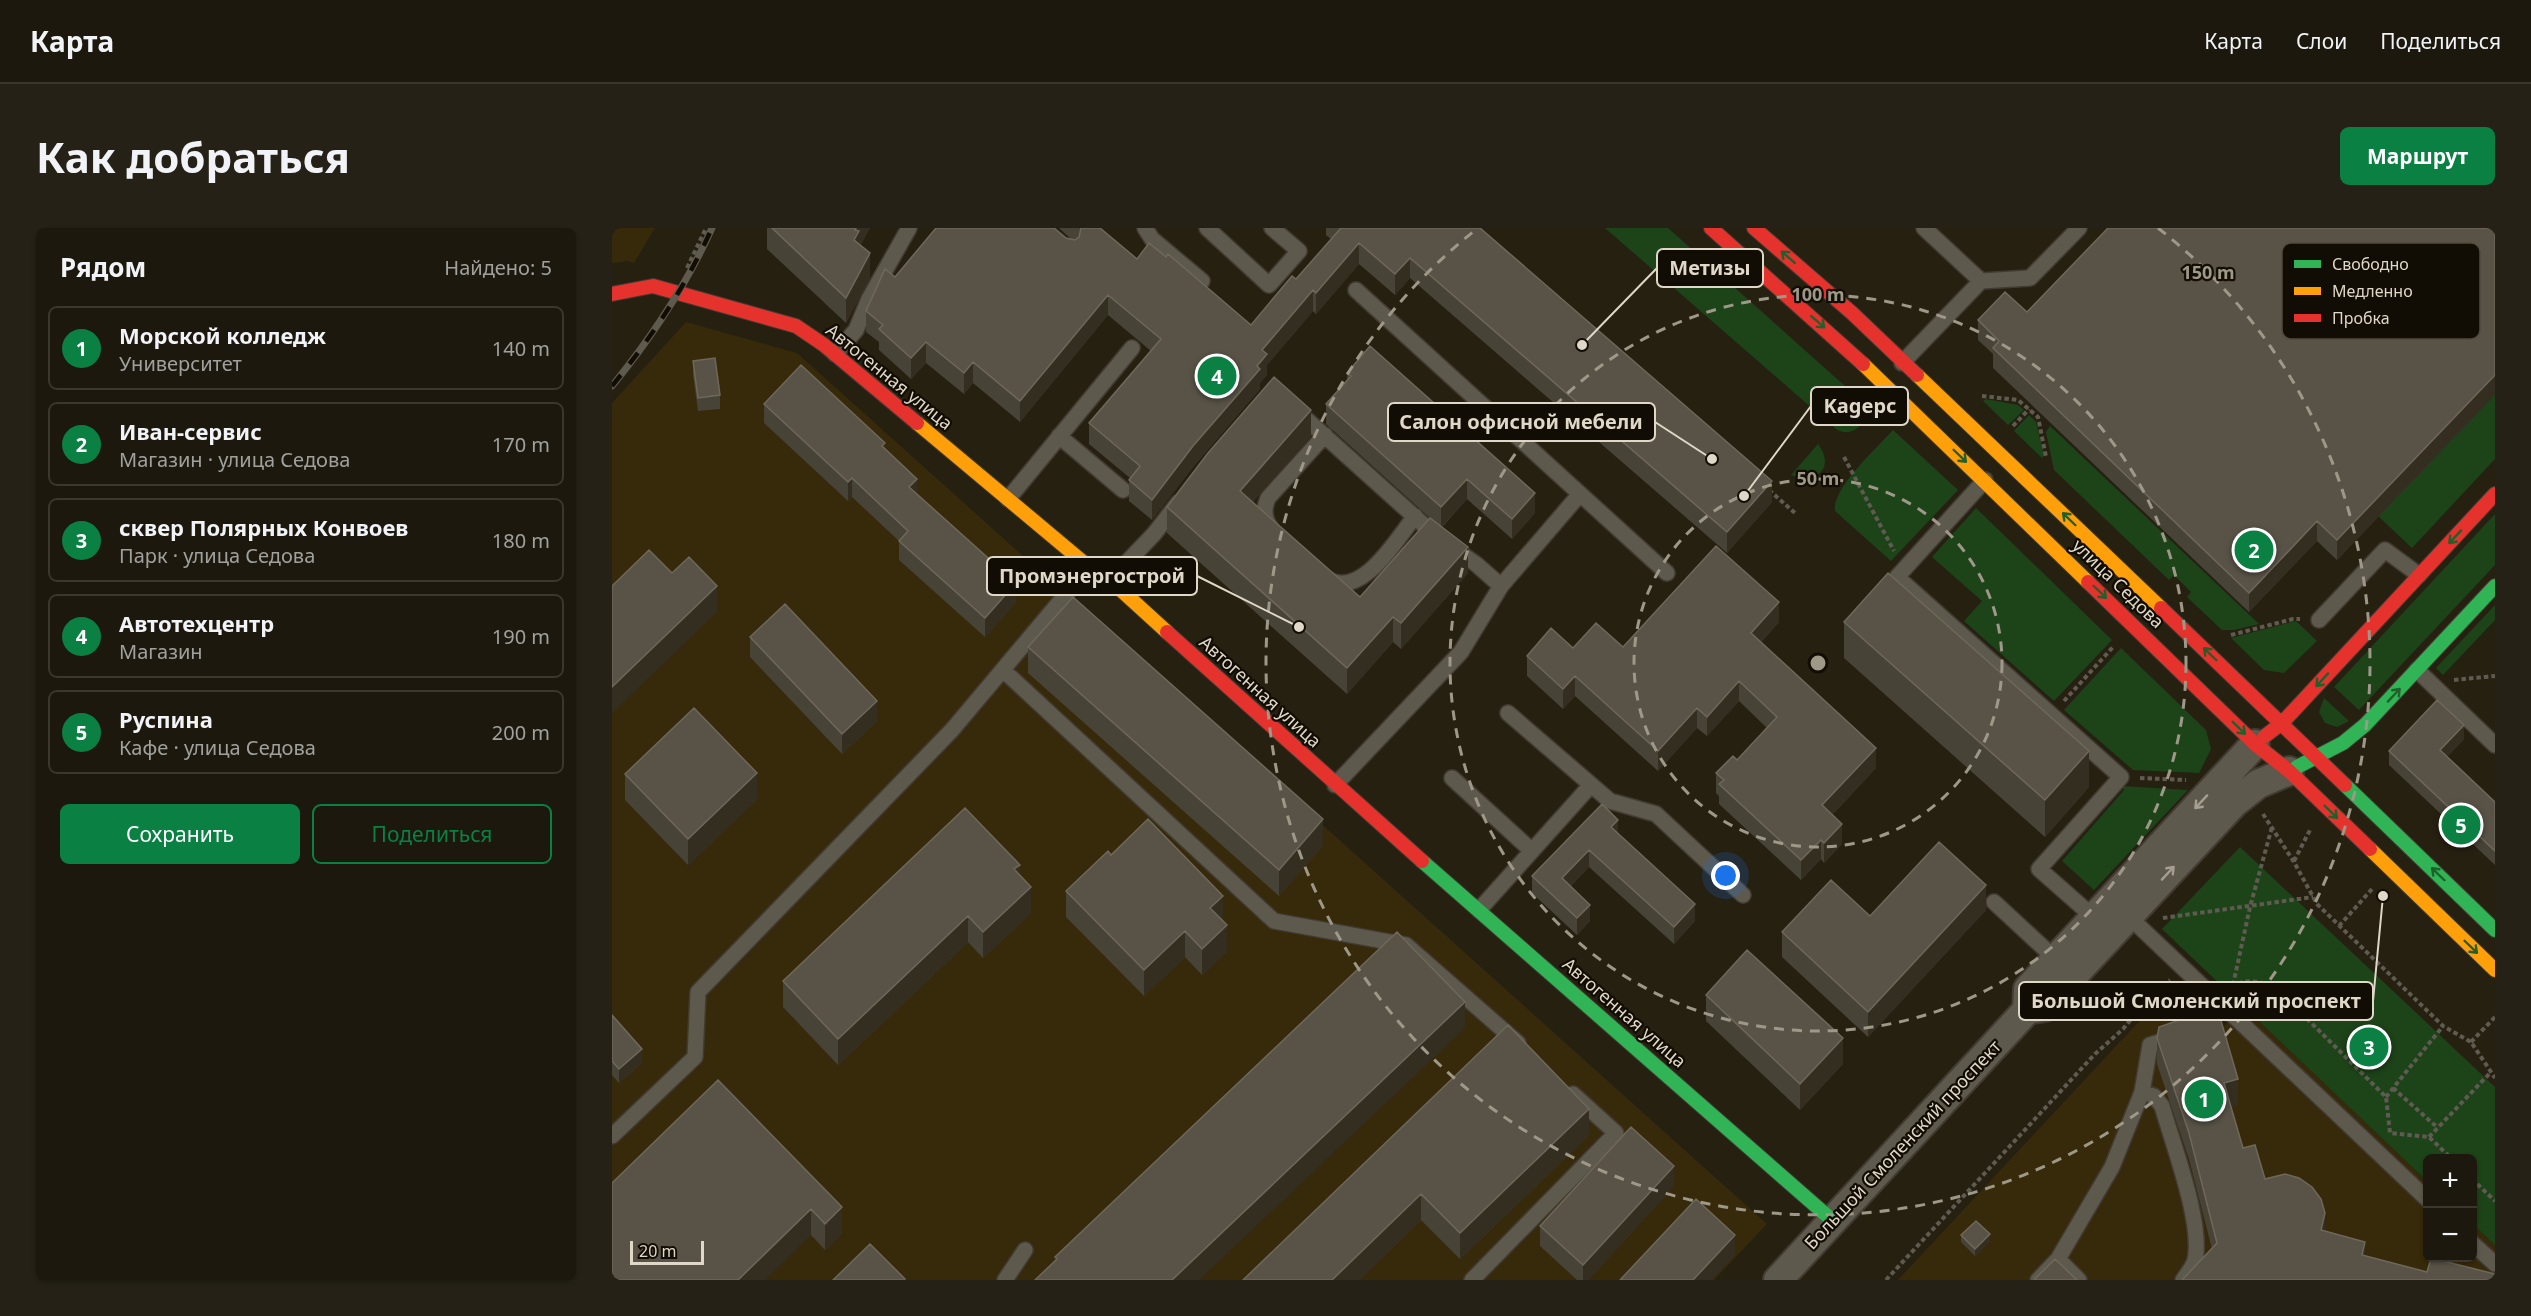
<!DOCTYPE html>
<html lang="ru">
<head>
<meta charset="utf-8">
<style>
	:root { --surface:#1c180d; --page:#252116; --text:#f1f3f6; --muted:#a0a09d; --line:#3a372e; --accent:#0b8043 }
	body { margin:0; font-family:"Noto Sans",sans-serif; background:var(--page); color:var(--text) }
	.controls { position:absolute; right:18px; bottom:18px; display:grid; overflow:hidden; border-radius:9px; box-shadow:0 2px 4px #0004 }
	.controls button { width:54px; height:54px; display:grid; place-items:center; padding:0; border:0; border-bottom:2px solid var(--line); background:var(--surface); color:var(--text); font:30px sans-serif }
	.scale { position:absolute; left:18px; bottom:15px; width:74px; box-sizing:border-box; padding-left:6px; border:3px solid #dfd8c9; border-top:0; font-size:16px; line-height:21px; white-space:nowrap; color:#dfd8c9; -webkit-text-stroke:4px #120d04; paint-order:stroke }
	.you { position:absolute; left:1114px; top:648px; width:21px; height:21px; margin:-15px; border:4px solid #fff; border-radius:50%; background:#1a73e8; box-shadow:0 0 0 9px #1a73e833 }
	.badge { display:grid; place-items:center; width:39px; height:39px; border-radius:50%; background:var(--accent); color:#fff; font-size:20px; font-weight:700 }
	.pin { position:absolute; translate:-50% -50%; border:3px solid #fff; box-shadow:0 2px 6px #0006 }
	.list { margin:0; padding:0; list-style:none }
	h2 { display:flex; justify-content:space-between; align-items:center; height:78px; margin:0; padding:0 24px; font-size:26px }
	h2 small { font-size:20px; font-weight:400; color:var(--muted) }
	.list li { display:grid; grid-template-columns:39px 1fr auto; gap:18px; align-items:center; box-sizing:border-box; height:84px; margin:0 12px 12px; padding:0 12px; border:2px solid var(--line); border-radius:9px }
	.list b { display:block; font-size:22px; white-space:nowrap }
	.list p { margin:0; font-size:20px; white-space:nowrap; color:var(--muted) }
	.list em { font-size:20px; font-style:normal; color:var(--muted) }
	.actions { display:flex; gap:12px; padding:18px 24px }
	.actions a { flex:1; padding:14px 0; border:2px solid var(--accent); border-radius:9px; text-align:center; font-size:21px; color:var(--accent) }
	.actions .main { background:var(--accent); color:#fff }
	.map { position:relative; flex:none; width:1883px; height:1052px; overflow:hidden; border-radius:9px }
	header { display:flex; align-items:center; gap:36px; box-sizing:border-box; height:84px; padding:0 30px; background:var(--surface); border-bottom:2px solid var(--line) }
	header strong { font-size:28px }
	nav { display:flex; gap:33px; margin-inline-start:auto; font-size:21px }
	.intro { display:flex; align-items:center; justify-content:space-between; box-sizing:border-box; height:144px; padding:0 36px }
	h1 { margin:0; font-size:42px }
	.button { padding:15px 27px; border-radius:9px; background:var(--accent); color:#fff; font-size:21px; font-weight:700 }
	main { display:flex; gap:36px; padding:0 36px }
	aside { flex:1; background:var(--surface); border-radius:9px; box-shadow:0 2px 4px #0004 }
	.map>svg:first-child { display:block }
	.built { fill:#372a0a }
	.green { fill:#1d4319 }
	.lines { fill:none; stroke-linecap:round; stroke-linejoin:round }
	.lane-casing { stroke:#413b32; stroke-width:18 }
	.street-casing { stroke:#413b32; stroke-width:32 }
	.fast-casing { stroke:#413b32; stroke-width:16 }
	.slow-casing { stroke:#413b32; stroke-width:16 }
	.jam-casing { stroke:#413b32; stroke-width:16 }
	.path { stroke:#5f5b50; stroke-width:4; stroke-dasharray:4.5 3; stroke-linecap:butt }
	.lane { stroke:#5e594d; stroke-width:15 }
	.street { stroke:#5e594d; stroke-width:28 }
	.fast { stroke:#30b455; stroke-width:14 }
	.slow { stroke:#ff9f0a; stroke-width:14 }
	.jam { stroke:#e5322d; stroke-width:14 }
	.rail-casing { stroke:#5e5a4d; stroke-width:7 }
	.rail { stroke:#120d04; stroke-width:4.5; stroke-dasharray:14; stroke-linecap:butt }
	.wall { fill:#484337 }
	.shaded-wall { fill:#342e21 }
	.building { fill:#595347; stroke:#6e685b; stroke-width:1.5 }
	.oneway { stroke:#21602c }
	.oneway2 { stroke:#a59f91 }
	.ring { fill:none; stroke:#9e9889; stroke-width:3; stroke-dasharray:10 8 }
	.labels { text-anchor:middle; stroke-width:4.5; stroke-linejoin:round; paint-order:stroke }
	.street-label { font-size:18px; fill:#dfd8c9; stroke:#120d04 }
	.key { fill:#120d04; stroke:#504a3f; stroke-width:1.5 }
	.key-label { font-size:16px; fill:#dfd8c9 }
	.centre { fill:#9e9889; stroke:#120d04; stroke-width:3 }
	.ring-label { font-size:18px; text-anchor:middle; font-weight:bold; fill:#9e9889; stroke:#120d04; stroke-width:4.5; stroke-linejoin:round; paint-order:stroke }
	.leader { fill:none; stroke:#dfd8c9; stroke-width:2 }
	.callout-dot { fill:#dfd8c9; stroke:#120d04; stroke-width:2 }
	.callout { fill:#120d04; stroke:#dfd8c9; stroke-width:2 }
	.callout-label { font-size:20px; text-anchor:middle; font-weight:bold; fill:#dfd8c9 }
</style>
</head>
<body>
<header>
<strong>Карта</strong>
<nav><a>Карта</a><a>Слои</a><a>Поделиться</a></nav>
</header>
<div class="intro"><h1>Как добраться</h1><a class="button">Маршрут</a></div>
<main>
<aside>
<h2>Рядом<small>Найдено: 5</small></h2>
<ul class="list">
<li><span class="badge">1</span><div><b>Морской колледж</b><p>Университет</p></div><em>140 m</em></li>
<li><span class="badge">2</span><div><b>Иван-сервис</b><p>Магазин · улица Седова</p></div><em>170 m</em></li>
<li><span class="badge">3</span><div><b>сквер Полярных Конвоев</b><p>Парк · улица Седова</p></div><em>180 m</em></li>
<li><span class="badge">4</span><div><b>Автотехцентр</b><p>Магазин</p></div><em>190 m</em></li>
<li><span class="badge">5</span><div><b>Руспина</b><p>Кафе · улица Седова</p></div><em>200 m</em></li>
</ul>
<div class="actions"><a class="main">Сохранить</a><a>Поделиться</a></div>
</aside>
<div class="map">
<svg width="1883" height="1052" viewBox="0 0 1883 1052">
	<rect width="100%" height="100%" fill="#262011"/>
	<path class="built" d="M0,0H43L22,35L16,33L0,35Z
		M74,94L185,125L1155,996L1102,1052H0V175Z
		M1560,758L1605,805L1632,779L1815,953L1816,1030H1860L1861,996L1883,1017V1052H1286Z"/>
	<path class="green" d="M993,0H1056L1261,183C1250,195 1242,211 1224,201Z
		M1883,167V231L1800,320L1766,288Z
		M1374,171L1406,177L1412,182L1396,197L1371,173Z
		M1417,187L1424,194L1432,227L1430,230L1402,203Z
		M1438,198L1647,396L1622,402H1610L1575,369L1579,364L1562,347L1557,352L1442,242L1434,204Z
		M1281,202L1346,262L1279,333L1223,283C1219,261 1266,219 1281,202Z
		M1206,216C1224,240 1204,257 1179,247Z
		M1364,280L1500,412L1442,473L1352,393L1370,373L1320,329Z
		M1883,286V337L1747,482L1722,459Z
		M1883,377V392L1831,447L1824,440Z
		M1684,393L1705,413L1672,445L1652,442L1619,410Z
		M1509,420L1594,502L1599,521L1587,545L1521,542L1452,482Z
		M1712,470L1737,493L1725,499L1713,495L1707,484Z
		M1509,558L1576,562L1482,662L1450,633L1512,562Z
		M1628,619L1883,859V1017L1861,996L1860,930H1816L1815,953L1550,701Z"/>
	<g class="lines">
		<defs>
			<path id="lane" d="M533,0L540,11L590,53
				M595,0L657,57L687,23L660,0
				M1312,0L1369,53
				M744,62L1055,345
				M223,126L244,102L257,71L297,0
				M1290,135L1369,53L1418,50L1467,0
				M684,182L823,307L864,336L889,358
				M447,208L511,262
				M1373,252L1285,349L1509,549L1427,641L1486,693
				M396,271L520,120
				M660,302C652,291 651,282 656,270L713,207
				M714,350C748,374 785,311 803,288
				M498,352L542,306L566,275
				M1707,392L1773,322L1807,347
				M391,442L662,693L794,717L906,815
				M1805,442L1883,517
				M896,485L998,573L1044,586L1131,667
				M840,550L920,623
				M723,557L849,424L889,358L968,266
				M1382,674L1448,735
				M867,682L979,557
				M1512,684L1816,972
				M1530,864L1542,868L1550,878C1561,917 1591,995 1583,1032C1581,1039 1575,1046 1571,1052
				M0,908L83,829L86,764L340,502L477,339
				M1860,1015L1883,1036
				M1446,1031L1467,1052
				M393,1052L413,1022
				M860,1052L1004,905L961,866
				M1426,1052L1446,1031L1500,939L1530,864L1538,817L1563,809"/>
			<path id="street" d="M1415,782L1416,761L1643,516
				M1166,1052L1415,782L1432,779L1622,575L1646,556L1677,543"/>
			<path id="fast" d="M1685,539L1731,515L1753,497L1883,358
				M1733,557L1883,702
				M810,633L1221,993"/>
			<path id="slow" d="M1251,136L1476,354
				M1305,147L1549,380
				M305,195L477,339L498,352L555,404
				M1758,621L1883,742"/>
			<path id="jam" d="M1099,0L1251,136
				M1142,0L1240,85L1305,147
				M0,66L41,58L184,98L212,117L305,195
				M1476,354L1643,516L1677,543L1758,621
				M1549,380L1733,557
				M555,404L810,633
				M1653,508L1670,495L1883,266"/>
		</defs>
		<use href="#lane" class="lane-casing"/>
		<use href="#street" class="street-casing"/>
		<use href="#fast" class="fast-casing"/>
		<use href="#slow" class="slow-casing"/>
		<use href="#jam" class="jam-casing"/>
		<path class="path" d="M75,40L94,0
			M1370,168L1406,172L1426,189L1434,229
			M1401,198L1417,181
			M1232,229L1282,323
			M1157,262L1183,285
			M1619,407L1681,391H1688
			M1842,452L1883,448
			M1452,473L1501,419
			M1528,550L1574,552
			M1651,586L1682,634L1705,676L1831,798L1859,814L1883,850
			M1682,633L1698,602
			M1551,690L1701,669
			M1727,698L1760,661
			M1621,757L1638,679L1660,599
			M1619,758C1635,750 1651,753 1666,762L1774,869L1778,905L1817,909L1839,930
			M1859,814L1883,789
			M1781,860L1826,900
			M1774,869L1831,798
			M1817,909L1878,845
			M1860,951L1883,973
			M1274,1052L1483,826L1511,801L1537,769L1558,752"/>
		<use href="#lane" class="lane"/>
		<use href="#street" class="street"/>
		<use href="#fast" class="fast"/>
		<use href="#slow" class="slow"/>
		<use href="#jam" class="jam"/>
		<defs>
			<path id="rail" d="M0,158C40,109 74,58 100,0"/>
		</defs>
		<use href="#rail" class="rail-casing"/>
		<use href="#rail" class="rail"/>
	</g>
	<path class="wall" d="M155,0H258L248,17L258,50L234,95L155,21Z
		M447,0H489L488,1L525,31L639,97L684,51L719,11L714,7V0H868L1160,274L1115,325L798,50L783,67L747,36L704,86L701,83L655,137V147L648,155V161L581,239L540,292L517,273V252L518,250L477,216V195L539,123L496,87L408,194L361,155L352,166L314,135L299,151L267,122V114L254,104V83L283,49L454,10L459,11Z
		M1883,0V167L1725,332L1705,313L1637,384L1381,140V126L1366,112V92L1415,84Z
		M81,133L108,167V181L86,183L81,147Z
		M735,145L923,285L900,311L855,271L830,299L856,345L789,421L781,414L735,466L555,305V279L699,208L640,274L748,369L818,290L714,196V176L735,153Z
		M152,176L273,220L305,267L404,374L373,409L287,332V313L240,269L236,273L152,195Z
		M1167,394L1149,414L1264,540L1220,587L1230,616L1212,635L1209,631L1189,652L1107,576V568L1104,565V545L1125,532L1155,500L1127,473L1095,508L1085,500L1046,543L963,468L951,481L915,448V428L961,420L1011,419Z
		M1232,394L1477,559L1433,609L1232,430Z
		M138,409L265,493L230,526L138,429Z
		M416,419L711,617L667,668L416,445Z
		M1852,511L1835,529L1883,574V637L1777,537V523Z
		M13,546L145,571L76,637L13,572Z
		M1006,606L1083,693L1062,716L977,639L959,658L978,693L965,707L920,665V648Z
		M499,627L611,693L615,723L590,747L573,729L532,768L454,689V663Z
		M408,647L419,685L371,730L356,714L226,837L171,779V753Z
		M1374,682L1256,809L1170,729V704L1258,688Z
		M1094,767L1231,836L1188,882L1094,793Z
		M0,787L30,835L7,855L0,847Z
		M896,797L977,907L848,1031L809,992L747,1052Z
		M1545,810L1626,877L1619,879L1631,920L1653,951L1713,1004L1753,1028L1815,1044L1883,1052L1600,1021L1577,931L1545,836Z
		M106,852L230,1005L213,1022L199,1007Z
		M1062,958L976,1052H965L928,1018V998Z
		M1349,1007L1378,1013L1363,1028L1349,1014Z"/>
	<path class="shaded-wall" d="M244,0H258L247,21L242,12Z
		M747,15V36L704,86V65Z
		M258,25V50L234,95V70Z
		M798,30V50L783,67V46Z
		M701,62V83L655,137V147L648,155V161L581,239L540,292V272L581,218L650,122Z
		M496,67V87L408,194V173Z
		M314,114V135L299,151V130Z
		M361,134V155L352,166V145Z
		M1883,147V167L1725,332V312Z
		M699,182V208L628,289V263Z
		M240,250V269L236,273V254Z
		M305,251V270L297,259Z
		M855,251V271L829,299V279Z
		M1160,253V274L1115,325V304Z
		M923,265V285L900,311V291Z
		M1705,293V313L1637,384V365Z
		M856,319V345L789,421V395Z
		M404,355V374L373,409V390Z
		M105,358V384L0,485V459Z
		M1167,374V394L1139,424V405Z
		M781,389V414L735,466V440Z
		M963,448V468L951,481V461Z
		M1127,453V473L1095,508V489Z
		M265,473V493L230,526V506Z
		M1085,480V500L1046,543V523Z
		M1852,497V511L1828,536V522Z
		M1264,520V540L1210,597V577Z
		M1477,523V559L1433,609V572Z
		M145,545V571L76,637V611Z
		M711,591V617L667,668V642Z
		M1006,592V609L999,599Z
		M1230,596V616L1212,635V615Z
		M1209,612V631L1189,652V632Z
		M977,622V639L950,667V650Z
		M408,637V663L402,641Z
		M1374,657V682L1256,809V784Z
		M419,659V685L371,730V704Z
		M611,668V694L598,680Z
		M1083,676V693L1062,716V699Z
		M978,677V693L965,707V690Z
		M356,688V714L226,837V811Z
		M615,697V723L590,747V721Z
		M573,703V729L532,768V742Z
		M853,774V800L587,1052H560Z
		M1231,810V836L1188,882V856Z
		M30,821V835L7,855V841Z
		M1626,851V877L1612,881V855Z
		M977,881V907L848,1031V1005Z
		M1062,938V958L976,1052H971V1037Z
		M809,966V992L747,1052H720Z
		M230,979V1005L213,1022V996Z
		M199,981V1007L153,1052H126Z
		M1713,985V1011L1709,1002Z
		M1378,1006V1013L1363,1028V1021Z
		M1123,1007V1027L1100,1052H1081Z
		M1753,1014V1040L1750,1027Z"/>
	<path class="building" d="M160,0H244L243,2L247,3L242,12L258,25L234,70Z
		M324,0H442L454,10L463,12L467,9L469,0H488L525,31L537,15L554,29L556,26L639,97L680,48L684,51L729,0H868L1160,253L1115,304L798,30L783,46L747,15L704,65L701,62L650,122L655,126L645,138L648,141L581,218L540,272L517,252L528,238L477,195L549,111L496,67L408,173L361,134L352,145L314,114L299,130L267,101L271,97L254,83L273,41L283,49Z
		M1496,0H1883V147L1725,312L1705,293L1637,365L1381,120L1387,113L1366,92L1393,64L1415,84Z
		M758,118L923,265L900,291L855,251L829,279L714,176L739,148L735,145Z
		M103,130L108,167L86,170L81,133Z
		M189,137L273,215L270,218L305,251L297,259L404,355L373,390L287,313L296,303L240,250L236,254L152,176Z
		M662,149L699,182L628,263L748,369L818,290L856,319L789,395L781,389L735,440L555,279L596,225Z
		M1104,318L1167,374L1139,405L1264,520L1210,577L1230,596L1212,615L1209,612L1189,632L1107,556L1112,552L1104,545L1121,528L1125,532L1165,489L1127,453L1095,489L1085,480L1046,523L963,448L951,461L915,428L939,400L961,420L984,395L1011,419Z
		M37,322L60,345L77,329L105,358L0,459V358Z
		M1276,345L1477,523L1433,572L1232,394Z
		M461,369L711,591L667,642L416,419Z
		M173,376L265,473L230,506L138,409Z
		M1825,472L1852,497L1828,522L1883,574V623L1777,523Z
		M82,480L145,545L76,611L13,546Z
		M990,576L1006,592L999,599L1083,676L1062,699L977,622L950,650L978,677L965,690L920,648Z
		M353,580L408,637L402,641L419,659L371,704L356,688L226,811L171,753Z
		M536,591L611,668L598,680L615,697L590,721L573,703L532,742L454,663L496,623L499,627Z
		M1327,614L1374,657L1256,784L1170,704L1219,652L1258,688Z
		M785,704L853,774L560,1052H423L445,1031L443,1029Z
		M1135,722L1231,810L1188,856L1094,767Z
		M1605,779L1626,851L1612,855L1631,920L1643,917L1653,951L1673,946L1687,950L1700,959L1709,971L1713,985L1709,1002L1753,1014L1750,1027L1815,1044L1819,1030L1883,1046V1052H1570L1605,1015L1577,905L1545,810L1547,799Z
		M0,787L30,821L7,841L0,833Z
		M896,797L977,881L848,1005L809,966L720,1052H631Z
		M106,852L230,979L213,996L199,981L126,1052H0V955Z
		M1019,899L1062,938L971,1037L928,998Z
		M1084,971L1123,1007L1081,1052H1008Z
		M1364,993L1378,1006L1363,1021L1349,1007Z
		M258,1016L293,1051L292,1052H221Z
		M1443,1031L1465,1052H1422Z"/>
	<defs><path id="oneway-shaft" d="M-6 0H5M1.5-3L5.5 0L1.5 3" fill="none" stroke-width="1.6" stroke-linecap="round" stroke-linejoin="round" transform="scale(1.5)"/></defs>
	<g class="oneway">
		<use href="#oneway-shaft" transform="translate(1176 29) rotate(-139)"/>
		<use href="#oneway-shaft" transform="translate(1206 94) rotate(41)"/>
		<use href="#oneway-shaft" transform="translate(1348 228) rotate(44)"/>
		<use href="#oneway-shaft" transform="translate(1457 291) rotate(-136)"/>
		<use href="#oneway-shaft" transform="translate(1843 309) rotate(133)"/>
		<use href="#oneway-shaft" transform="translate(1488 364) rotate(44)"/>
		<use href="#oneway-shaft" transform="translate(1598 426) rotate(-136)"/>
		<use href="#oneway-shaft" transform="translate(1710 452) rotate(133)"/>
		<use href="#oneway-shaft" transform="translate(1782 467) rotate(-47)"/>
		<use href="#oneway-shaft" transform="translate(1627 500) rotate(44)"/>
		<use href="#oneway-shaft" transform="translate(1719 584) rotate(44)"/>
		<use href="#oneway-shaft" transform="translate(1826 646) rotate(-136)"/>
		<use href="#oneway-shaft" transform="translate(1859 719) rotate(44)"/>
	</g>
	<g class="oneway2">
		<use href="#oneway-shaft" transform="translate(1589 574) rotate(133)"/>
		<use href="#oneway-shaft" transform="translate(1556 645) rotate(-47)"/>
	</g>
	<g class="ring">
		<circle cx="1206" cy="435" r="184"/>
		<circle cx="1206" cy="435" r="368"/>
		<path d="M1546 0A552 552 0 1 1 866 0"/>
	</g>
	<g class="labels">
		<g class="street-label">
			<text transform="translate(277 149) rotate(39)" y="6">Автогенная улица</text>
			<text transform="translate(1506 356) rotate(44)" y="6">улица Седова</text>
			<text transform="translate(648 464) rotate(42)" y="6">Автогенная улица</text>
			<text transform="translate(1012 785) rotate(41)" y="6">Автогенная улица</text>
			<text transform="translate(1291 917) rotate(-47)" y="6">Большой Смоленский проспект</text>
		</g>
	</g>
	<rect x="1670" y="15" width="198" height="96" rx="9" class="key"/>
	<rect x="1682" y="32" width="27" height="8" fill="#30b455"/>
	<rect x="1682" y="59" width="27" height="8" fill="#ff9f0a"/>
	<rect x="1682" y="86" width="27" height="8" fill="#e5322d"/>
	<g class="key-label">
		<text x="1720" y="42">Свободно</text>
		<text x="1720" y="69">Медленно</text>
		<text x="1720" y="96">Пробка</text>
	</g>
	<circle cx="1206" cy="435" r="9" class="centre"/>
	<g class="ring-label">
		<text x="1596" y="51">150 m</text>
		<text x="1206" y="73">100 m</text>
		<text x="1206" y="257">50 m</text>
	</g>
	<path class="leader" d="M970 117L1045 40M1132 268L1199 178M1100 231L1043 194M687 399L585 348M1771 668L1761 773"/>
	<g class="callout-dot">
		<circle cx="970" cy="117" r="6"/>
		<circle cx="1132" cy="268" r="6"/>
		<circle cx="1100" cy="231" r="6"/>
		<circle cx="687" cy="399" r="6"/>
		<circle cx="1771" cy="668" r="6"/>
	</g>
	<g class="callout">
		<rect x="1045" y="21" width="106" height="38" rx="6"/>
		<rect x="1199" y="159" width="97" height="38" rx="6"/>
		<rect x="776" y="175" width="267" height="38" rx="6"/>
		<rect x="375" y="329" width="210" height="38" rx="6"/>
		<rect x="1407" y="754" width="354" height="38" rx="6"/>
	</g>
	<g class="callout-label">
		<text x="1098" y="47">Метизы</text>
		<text x="1248" y="185">Kagepc</text>
		<text x="909" y="201">Салон офисной мебели</text>
		<text x="480" y="355">Промэнергострой</text>
		<text x="1584" y="780">Большой Смоленский проспект</text>
	</g>
</svg>
<div class="controls">
<button>+</button>
<button>−</button>
</div>
<div class="scale">20 m</div>
<div class="you"></div>
<div class="pin badge" style="left:1592px;top:871px">1</div>
<div class="pin badge" style="left:1642px;top:322px">2</div>
<div class="pin badge" style="left:1757px;top:819px">3</div>
<div class="pin badge" style="left:605px;top:148px">4</div>
<div class="pin badge" style="left:1849px;top:597px">5</div>
</div>
</main>
</body>
</html>
